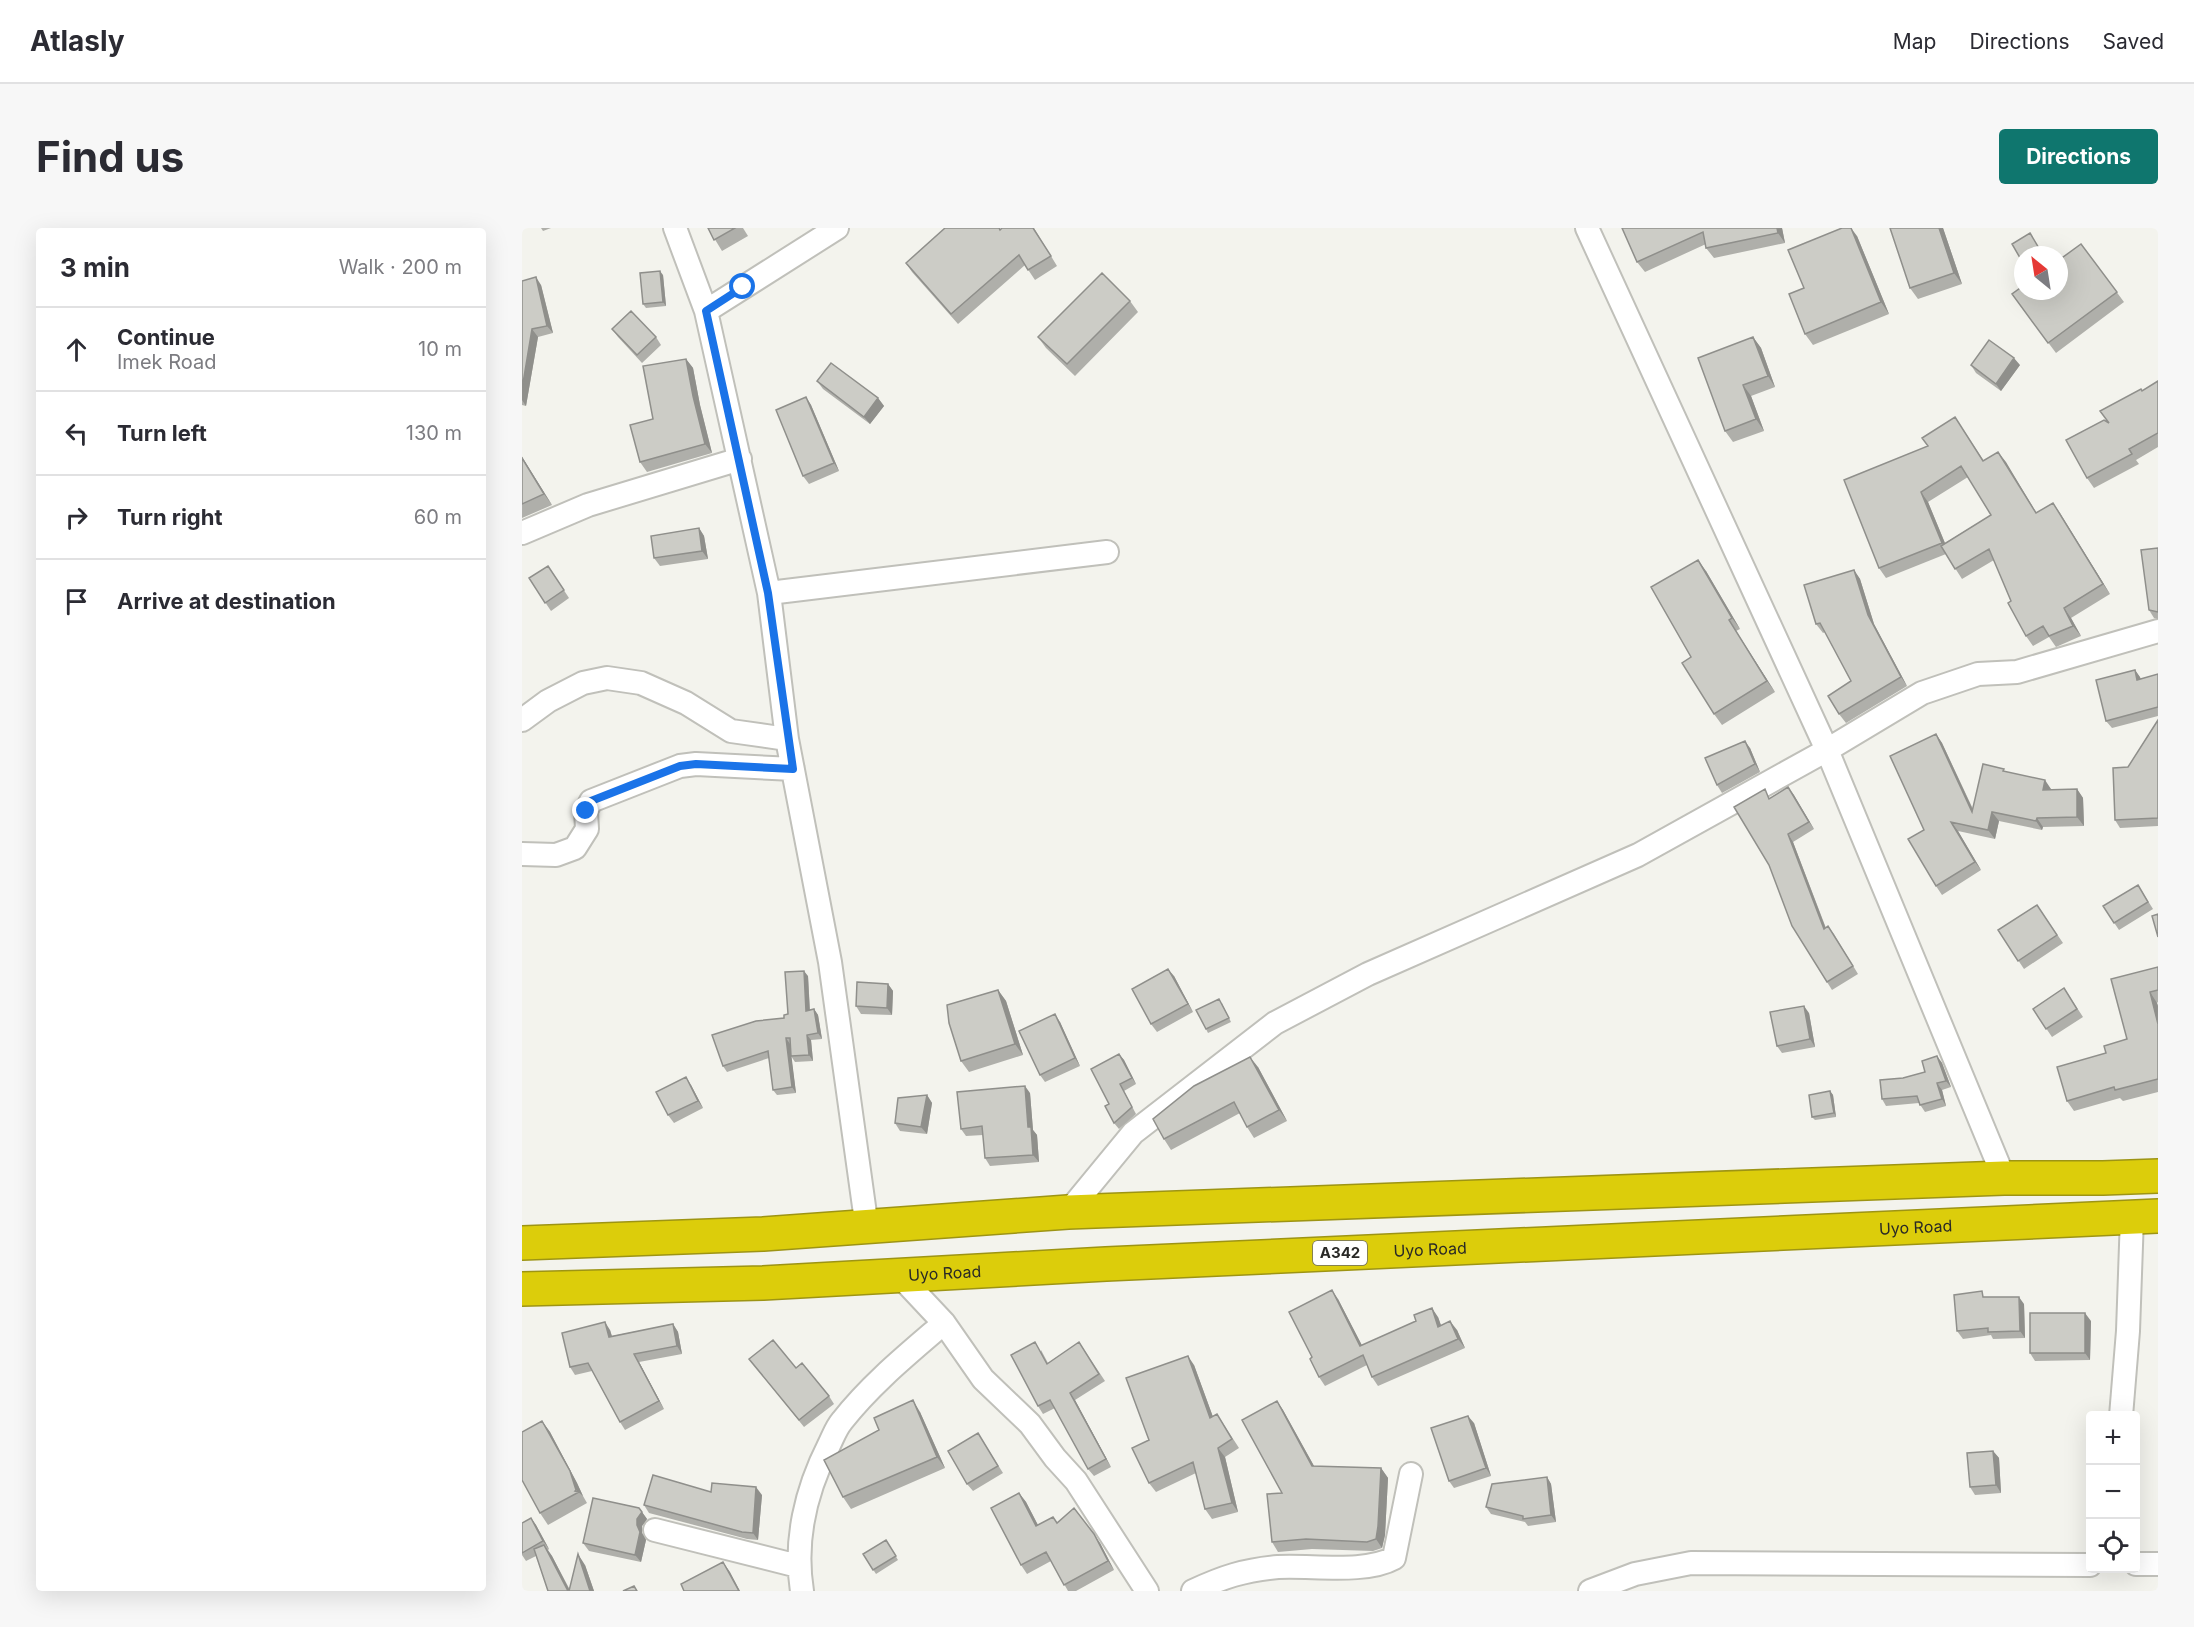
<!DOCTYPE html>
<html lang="en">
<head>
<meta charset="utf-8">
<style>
	:root { --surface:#fff; --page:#f7f7f7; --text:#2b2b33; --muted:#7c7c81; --line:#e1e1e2; --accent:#0f766e }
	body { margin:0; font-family:Inter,sans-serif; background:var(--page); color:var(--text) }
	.controls { position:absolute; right:18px; bottom:18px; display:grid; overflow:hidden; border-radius:6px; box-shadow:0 6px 24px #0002 }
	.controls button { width:54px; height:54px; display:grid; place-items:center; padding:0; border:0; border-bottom:2px solid var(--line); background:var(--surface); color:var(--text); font:30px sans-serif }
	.compass { position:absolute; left:1492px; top:18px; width:54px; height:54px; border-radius:50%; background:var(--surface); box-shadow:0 6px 24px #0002; rotate:330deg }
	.stop { position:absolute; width:18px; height:18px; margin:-14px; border:4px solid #1a73e8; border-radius:50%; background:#fff }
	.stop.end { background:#1a73e8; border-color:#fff; box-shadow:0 2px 6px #0008 }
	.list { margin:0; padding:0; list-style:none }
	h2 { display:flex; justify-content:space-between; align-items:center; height:78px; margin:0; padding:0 24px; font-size:26px }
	h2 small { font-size:20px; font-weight:400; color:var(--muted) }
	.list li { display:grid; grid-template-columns:39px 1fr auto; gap:18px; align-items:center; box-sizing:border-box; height:84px; padding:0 24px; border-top:2px solid var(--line) }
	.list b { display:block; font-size:22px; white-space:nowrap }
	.list p { margin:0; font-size:20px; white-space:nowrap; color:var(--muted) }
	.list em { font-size:20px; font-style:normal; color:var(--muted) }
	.icon { flex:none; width:33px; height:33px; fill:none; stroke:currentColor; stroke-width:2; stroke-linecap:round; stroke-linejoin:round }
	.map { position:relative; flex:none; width:1636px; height:1363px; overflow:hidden; border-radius:6px }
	header { display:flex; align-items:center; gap:36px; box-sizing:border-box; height:84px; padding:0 30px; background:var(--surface); border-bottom:2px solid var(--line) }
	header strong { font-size:28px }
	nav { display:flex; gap:33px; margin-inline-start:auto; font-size:21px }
	.intro { display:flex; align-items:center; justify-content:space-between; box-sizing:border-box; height:144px; padding:0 36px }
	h1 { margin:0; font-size:42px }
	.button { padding:15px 27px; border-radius:6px; background:var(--accent); color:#fff; font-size:21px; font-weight:700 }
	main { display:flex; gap:36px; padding:0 36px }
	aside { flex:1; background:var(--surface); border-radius:6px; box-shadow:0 6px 24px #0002 }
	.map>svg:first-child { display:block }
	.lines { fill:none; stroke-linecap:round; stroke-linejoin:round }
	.street-casing { stroke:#c0c0ba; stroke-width:26 }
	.highway-casing { stroke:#9d9414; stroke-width:36 }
	.street { stroke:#fff; stroke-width:22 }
	.highway { stroke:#dccd0b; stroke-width:33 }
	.wall { fill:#afafaa; fill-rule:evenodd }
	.shaded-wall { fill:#8f8f8b }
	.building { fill:#ccccc6; stroke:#8f8f8b; stroke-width:1.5 }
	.route { stroke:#1a73e8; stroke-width:8 }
	.labels { text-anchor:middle; stroke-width:4.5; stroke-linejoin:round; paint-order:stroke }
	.shield { fill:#fffffe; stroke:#696967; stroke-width:1.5 }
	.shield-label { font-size:15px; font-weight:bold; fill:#292926 }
	.street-label { font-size:16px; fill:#292926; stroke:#fffffe }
</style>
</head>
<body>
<header>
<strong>Atlasly</strong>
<nav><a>Map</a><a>Directions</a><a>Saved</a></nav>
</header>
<div class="intro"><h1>Find us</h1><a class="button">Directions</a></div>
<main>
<aside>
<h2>3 min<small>Walk · 200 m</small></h2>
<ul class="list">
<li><svg class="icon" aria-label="ahead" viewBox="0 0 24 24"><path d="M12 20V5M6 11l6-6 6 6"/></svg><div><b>Continue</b><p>Imek Road</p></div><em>10 m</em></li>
<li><svg class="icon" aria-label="left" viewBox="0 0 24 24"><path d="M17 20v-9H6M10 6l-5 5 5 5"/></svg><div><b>Turn left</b></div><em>130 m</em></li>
<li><svg class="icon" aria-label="right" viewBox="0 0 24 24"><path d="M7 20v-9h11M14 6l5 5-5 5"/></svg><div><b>Turn right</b></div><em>60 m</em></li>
<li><svg class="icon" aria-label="arrive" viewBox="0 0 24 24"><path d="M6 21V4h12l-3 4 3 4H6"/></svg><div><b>Arrive at destination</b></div></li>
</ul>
</aside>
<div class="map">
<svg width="1636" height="1363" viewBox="0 0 1636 1363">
	<rect width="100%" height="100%" fill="#f3f3ed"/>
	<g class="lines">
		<defs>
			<path id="street" d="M153,0L184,83L247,365L265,511L308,734L345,1000
				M1065,0L1305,522L1482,950
				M184,83L315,0
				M0,305L66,277L218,231
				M247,365L585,324
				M0,492L26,473L61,455L85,450L119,455L164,475L209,503L265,511
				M0,626L34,627L53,620L65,601L64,583L69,573L158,538L174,536L271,541
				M546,984L611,905L753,795L846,746L1116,627L1305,522L1400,465L1456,446L1495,444L1636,403
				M377,1047L422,1095L461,1151L508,1196L533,1230L554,1253L625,1363
				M1599,1188L1606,1103L1610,989
				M133,1302L276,1338
				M1614,1336H1636
				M280,1363C272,1313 284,1262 307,1217C311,1209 314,1200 320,1193C349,1156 386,1126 422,1095
				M671,1363C701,1349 722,1342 756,1339C790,1337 843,1346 872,1330L889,1246
				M1068,1363L1113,1346L1169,1335L1568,1337"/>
			<g id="highway">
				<path d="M0,1015L241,1006L546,984L1482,950H1581L1636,948"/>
				<path id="s1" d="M0,1061L241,1055L584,1036L1636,988"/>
			</g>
		</defs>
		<use href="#street" class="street-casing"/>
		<use href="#highway" class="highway-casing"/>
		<use href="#street" class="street"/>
		<use href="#highway" class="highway"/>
	</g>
	<path class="wall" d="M19,0H29L21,3Z
		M186,0H221L226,8L200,23Z
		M512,0L535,38L513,52L503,37L436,96L390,44L384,35L478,1Z
		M1100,0H1260L1263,15L1192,30L1184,20V16L1123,44L1115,34Z
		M1368,0H1421L1440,56L1396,71L1388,60Z
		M1335,8L1367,86L1291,117L1283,106L1282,60Z
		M1559,16L1602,74L1534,125L1498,77Z
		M141,47L144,78L124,80L121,76Z
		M0,53L19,57L31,105L16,109L4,178L0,177Z
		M608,73L616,84L553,148L524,120L516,109Z
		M90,101L134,109L139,117L120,135L96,109Z
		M1231,109L1239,120L1253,159L1229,168L1242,203L1211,214L1203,203Z
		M164,131L171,140L178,177L190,225L125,244L118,234L131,191Z
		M1449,137H1498L1479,163L1454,145Z
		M295,153L356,170L362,178L348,196L301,161Z
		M1636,154V219L1614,232L1617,236L1572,260L1565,250L1621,163Z
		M284,169L289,177L317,243L287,256L281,248Z
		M1433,189L1462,233L1476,224L1514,285L1531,275L1588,366L1549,390L1559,408L1534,419L1527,409L1511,418L1504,408L1472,332L1440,351L1424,326L1364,350L1357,340L1406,218ZM1446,249L1469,287L1423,315L1406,274Z
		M0,229L30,277L0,290Z
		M177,300L182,308L186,331L138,338L132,330Z
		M1636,320V391L1632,390L1627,382Z
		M26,338L47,370L29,383L7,350Z
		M1332,342L1338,351L1352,396L1385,458L1324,495L1317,486L1329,453L1303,404L1301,405L1294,396Z
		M1184,343L1218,401L1214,403L1253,464L1200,497L1192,486L1169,429Z
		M1613,442L1619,451L1636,446V488L1590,500L1584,493Z
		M1636,492V598L1598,600L1593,592L1606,539Z
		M1414,506L1420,515L1451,581L1484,544L1529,561V562L1555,561L1561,570L1562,598L1521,599L1520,602L1477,593L1473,611L1436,603L1459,642L1420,667L1414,658L1402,602Z
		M1228,520L1238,544L1200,565L1195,557Z
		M1266,559L1292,601L1271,614L1304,700L1306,698L1312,706L1336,746L1310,762L1305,754L1249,570Z
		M1616,657L1631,681L1597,702L1581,678Z
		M1515,677L1541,715L1502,741L1476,702Z
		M1636,739V774L1635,775L1636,778V864L1601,873L1598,870L1552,883L1545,873L1584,825L1605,811Z
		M286,748L288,782L292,781L296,787L300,811L289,812L291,833L273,834L269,828L274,865L255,867L251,862L247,830L205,844L201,838L266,786Z
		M652,748L671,784L635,804L629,796Z
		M366,756L371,763L370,787L339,786L334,778Z
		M1542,760L1561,789L1530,809L1511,781Z
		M476,762L484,773L501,827L447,844L439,833Z
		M700,775L709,794L686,805L684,801Z
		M1287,785L1293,819L1260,825L1255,818Z
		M538,794L558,838L523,854L518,847Z
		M597,826L602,832L614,856L602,863L614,886L597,901L592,895L587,876Z
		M1415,828L1420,835L1429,859L1420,862L1424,878L1403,884L1397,875L1364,878L1360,871L1381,850L1403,844Z
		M736,839L765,893L732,910L725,899L718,885L649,922L642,911Z
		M169,857L181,880L152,895L146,887Z
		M1308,863L1311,867L1314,889L1293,892L1290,889Z
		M508,865L511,902L515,907L517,934L468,938L463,930L461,907L444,908L439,901Z
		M405,867L410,875L405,906L378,903L373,895Z
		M1464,1069L1502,1076L1503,1110L1471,1111L1469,1107L1441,1111L1435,1103Z
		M816,1071L840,1118L916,1089L919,1098L935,1102L943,1120L856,1158L850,1149L845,1137L803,1158L797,1149L790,1129Z
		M1569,1093L1568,1132L1513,1133L1508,1125Z
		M151,1096L156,1104L160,1126L117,1134L142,1181L103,1202L98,1194L70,1143L53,1147L48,1139L88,1102L90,1108Z
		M557,1114L583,1153L553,1172L589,1239L572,1248L566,1241L533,1180L521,1186L516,1178L519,1122L526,1135Z
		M227,1131L274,1140L307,1168L312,1176L282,1199Z
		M672,1137L691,1189L695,1186L717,1220L703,1229L716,1284L690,1291L683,1281L674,1245L634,1264L627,1255V1212Z
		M755,1173L761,1182L792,1238L859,1240L866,1250L863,1307L860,1320L851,1323L790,1321L756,1324L750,1314L760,1265Z
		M398,1184L423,1240L329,1281L321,1269L357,1202Z
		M20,1193L28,1204L55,1255L61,1268L65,1275L26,1297L18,1285Z
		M952,1195L969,1248L932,1260L927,1253Z
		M456,1205L481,1245L451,1263L445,1256Z
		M1471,1223L1477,1230L1479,1265L1453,1267L1448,1259Z
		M1025,1249L1029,1256L1034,1294L1006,1298L1003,1294L969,1286L964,1279Z
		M189,1264L240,1267L236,1312L225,1311L127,1285L122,1277Z
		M497,1265L504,1274L516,1297L535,1294L578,1315L592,1342L554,1363H546L529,1333L505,1346L499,1337Z
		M117,1280L125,1291L120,1298V1305L124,1312L119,1334L67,1323L61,1315Z
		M9,1290L14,1297L27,1321L26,1322L30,1328L48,1362L63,1337L72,1363H26L14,1328L4,1333L0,1327V1295Z
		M364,1312L376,1332L354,1346L341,1326Z"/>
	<path class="shaded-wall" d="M1255,0H1260L1263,15L1256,5Z
		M1329,0L1335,8L1367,86L1359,74Z
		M1417,0H1421L1440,56L1432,45Z
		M138,43L141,47L144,78L141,74Z
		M14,49L19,57L31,105L25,98Z
		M10,101L16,109L4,178L0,172V161Z
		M1231,109L1239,120L1253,159L1246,148Z
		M1492,130L1498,137L1479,163L1474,156Z
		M164,131L171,140L178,177L190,225L183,216L171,168Z
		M1221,157L1229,168L1242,203L1234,191Z
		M284,169L289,177L317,243L312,235Z
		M356,170L362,178L348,196L342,189Z
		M1476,224L1484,234L1521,296L1514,285Z
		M0,229L30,277L22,266L0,230Z
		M1399,264L1406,274L1427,325L1420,315Z
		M1531,275L1538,285L1588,366L1581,356Z
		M177,300L182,308L186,331L180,323Z
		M1176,332L1184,343L1218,401L1210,390Z
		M1332,342L1338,351L1352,396L1385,458L1379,449L1346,387Z
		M1542,380L1549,390L1559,408L1551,398Z
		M1207,392L1214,403L1253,464L1245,453Z
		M1613,442L1618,449L1621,459L1615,452Z
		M1414,506L1420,515L1456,593L1450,584Z
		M1223,513L1228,520L1238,544L1233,536Z
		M1523,552L1529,561L1527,571L1521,562Z
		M1266,559L1272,567L1292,601L1287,594Z
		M1555,561L1561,570L1562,598L1555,589Z
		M1470,584L1477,593L1473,611L1466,602Z
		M1515,590L1521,599L1520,602L1514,593Z
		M1429,594L1436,603L1459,642L1453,634Z
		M1266,606L1271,614L1307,709L1302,701Z
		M646,741L652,748L671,784L666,776Z
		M282,743L286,748L288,788L284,783Z
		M366,756L371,763L370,787L365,780Z
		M476,762L484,773L501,827L493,816Z
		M1628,764L1635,775L1636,778V796Z
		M1282,778L1287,785L1293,819L1288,811Z
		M292,781L296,787L300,811L296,805Z
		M533,786L538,794L558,838L553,830Z
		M285,807L289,812L291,833L287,827Z
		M264,810L268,816L274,865L270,859Z
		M597,826L602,832L614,856L610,850Z
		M1415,828L1420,835L1429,859L1424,853Z
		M728,829L736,839L765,893L757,882Z
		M164,849L169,857L181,880L176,873Z
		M1415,855L1420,862L1424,878L1420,871Z
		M503,858L508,865L511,902L515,907L517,934L511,927L506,899Z
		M1308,863L1311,867L1314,889L1312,885Z
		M405,867L410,875L405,906L399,899Z
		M810,1062L816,1071L845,1127L838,1118Z
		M1497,1069L1502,1076L1503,1110L1498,1103Z
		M910,1080L916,1089L923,1108L916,1099Z
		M1563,1085L1569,1093L1568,1132L1563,1125Z
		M928,1093L935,1102L943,1120L936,1111Z
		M83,1094L88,1102L92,1116L87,1109Z
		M151,1096L156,1104L160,1126L155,1118Z
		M112,1126L117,1134L142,1181L137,1173Z
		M666,1128L672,1137L695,1200L688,1190Z
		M548,1165L553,1172L589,1239L584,1231Z
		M391,1172L398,1184L423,1240L415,1229Z
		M755,1173L761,1182L797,1247L790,1238Z
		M946,1188L952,1195L969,1248L964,1240Z
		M20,1193L28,1204L55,1255L61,1268L54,1262Z
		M696,1220L703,1229L716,1284L710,1275Z
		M1471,1223L1477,1230L1479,1265L1474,1257Z
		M859,1240L866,1250L863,1307L860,1320L854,1311Z
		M1025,1249L1029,1256L1034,1294L1029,1287Z
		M234,1259L240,1267L236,1312L231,1305Z
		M497,1265L504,1274L521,1307L514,1298Z
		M120,1284L125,1291L120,1298V1305L124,1312L119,1334L113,1327L115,1291Z
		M9,1290L14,1297L27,1321L21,1313Z
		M572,1306L578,1315L592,1342L586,1333Z
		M22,1317L30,1328L48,1363H46Z
		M56,1326L63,1337L72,1363H68Z
		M201,1334L208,1344L218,1363H217Z"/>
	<path class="building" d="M186,0H213L192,12Z
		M423,0H477L478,2L480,0H511L529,28L506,42L497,27L429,86L384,35Z
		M1100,0H1255L1256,5L1184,20L1181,4L1115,34Z
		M1320,0H1329L1359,74L1283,106L1267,66L1282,60L1266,22Z
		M1368,0H1417L1432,45L1388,60Z
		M1508,5L1521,27H1501V35L1490,16Z
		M1559,16L1595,64L1526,115L1490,66L1501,58V63H1537V32Z
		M138,43L141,74L121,76L118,45Z
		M580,45L608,73L545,136L516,109Z
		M14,49L25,98L10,101L0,161V53Z
		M109,83L134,109L115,127L90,101Z
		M1231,109L1246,148L1221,157L1234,191L1203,203L1176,130Z
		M1467,112L1492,130L1474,156L1449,137Z
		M164,131L171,168L183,216L118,234L108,197L131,191L121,138Z
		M309,135L356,170L342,189L295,153Z
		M1636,153V205L1607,221L1610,226L1565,250L1544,212L1582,192L1587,195L1578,183L1619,161L1620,163Z
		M284,169L312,235L281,248L254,182Z
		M1433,189L1461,233L1476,224L1514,285L1531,275L1581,356L1542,380L1551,398L1527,408L1521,398L1504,408L1486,375L1489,373L1467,321L1433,341L1419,318L1469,287L1439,238L1399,264L1420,315L1357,340L1322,252L1406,218L1400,210Z
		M0,230L22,266L0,276Z
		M177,300L180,323L132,330L129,308Z
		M1636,320V384L1627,382L1619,322Z
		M1176,332L1210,390L1207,392L1245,453L1192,486L1160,435L1169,429L1129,359Z
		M26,338L42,362L23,375L7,350Z
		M1332,342L1346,387L1379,449L1317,486L1306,468L1329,453L1298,395L1294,396L1282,357Z
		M1613,442L1615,452L1636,446V479L1584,493L1574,452Z
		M1636,492V590L1593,592L1591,540L1606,539Z
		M1414,506L1450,584L1461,536L1482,541L1481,543L1523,552L1521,562L1555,561V589L1515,590L1514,593L1470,584L1466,602L1429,594L1453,634L1414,658L1386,611L1402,602L1368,528Z
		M1223,513L1233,536L1195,557L1183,530Z
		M1266,559L1287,594L1266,606L1302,701L1306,698L1331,738L1305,754L1270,698L1247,637L1212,579L1243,561L1247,571Z
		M1616,657L1626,674L1592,695L1581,678Z
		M1515,677L1535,707L1496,733L1476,702Z
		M1636,686V709L1630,688Z
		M1636,739V762L1628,764L1636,796V851L1593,862L1592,859L1545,873L1535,839L1584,825L1582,818L1605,811L1589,751Z
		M646,741L666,776L629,796L610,761Z
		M282,743L284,783L292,781L296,805L285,807L287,827L269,828L268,810H264L270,859L251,862L246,823L201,838L190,807L234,793L262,790V787L266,786L263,744Z
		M335,754L366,756L365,780L334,778Z
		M1542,760L1555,781L1524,801L1511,781Z
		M476,762L493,816L439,833L427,795L425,777Z
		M697,771L707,790L684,801L674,782Z
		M1282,778L1288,811L1255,818L1248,784Z
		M533,786L553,830L518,847L497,803Z
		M597,826L610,850L598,856L610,879L592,895L583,878L587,876L569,841Z
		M1415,828L1424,853L1415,855L1420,871L1398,877L1395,868L1360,871L1358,852L1381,850L1403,844L1400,833Z
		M728,829L757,882L725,899L712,874L642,911L631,891L672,858Z
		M164,849L176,873L146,887L134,864Z
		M503,858L506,899H509L511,927L463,930L460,898L439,901L435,864Z
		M1308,863L1312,885L1290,889L1287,867Z
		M405,867L399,899L373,895L376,870Z
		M810,1062L838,1118L894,1093L892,1087L910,1080L916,1099L928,1093L936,1111L850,1149L841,1127L797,1149L788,1131L790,1129L767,1084Z
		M1460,1063L1461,1069H1497L1498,1103L1466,1104V1100L1435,1103L1432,1067Z
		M1508,1085H1563V1125H1508Z
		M83,1094L87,1109L151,1096L155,1118L112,1126L137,1173L98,1194L66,1135L48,1139L40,1105Z
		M251,1112L274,1140L280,1135L307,1168L277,1192L227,1131Z
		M513,1114L525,1136L557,1114L577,1146L548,1165L584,1231L566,1241L528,1172L516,1178L489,1127Z
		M666,1128L688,1190L695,1186L710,1211L696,1220L710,1275L683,1281L671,1234L627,1255L610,1220L627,1212L604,1150Z
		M391,1172L415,1229L321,1269L302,1232L357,1202L352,1190Z
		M755,1173L790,1238L859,1240L856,1298L854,1311L845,1314L784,1311L750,1314L745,1266L760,1265L720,1192Z
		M946,1188L964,1240L927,1253L909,1200Z
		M20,1193L48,1243L54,1262L53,1263L57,1264L18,1285L0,1252V1204Z
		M456,1205L476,1238L445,1256L426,1223Z
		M1471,1223L1474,1257L1448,1259L1445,1225Z
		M131,1247L189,1264L190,1255L234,1259L231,1305L220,1304L122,1277Z
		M1025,1249L1029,1287L1001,1291V1288L964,1279L970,1256Z
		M497,1265L514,1298L531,1289L535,1295L552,1280L572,1306L586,1333L542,1357L524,1324L499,1337L469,1280Z
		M71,1270L117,1280L120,1284L115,1291V1297L118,1304L113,1327L61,1315Z
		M9,1290L21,1313L0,1325V1295Z
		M364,1312L374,1328L351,1342L341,1326Z
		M22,1317L46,1363H26L12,1321Z
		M56,1326L68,1363H47Z
		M201,1334L217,1363H162L159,1356Z
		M112,1358L115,1363H101Z"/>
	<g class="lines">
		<path class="route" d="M64,583L69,573L158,538L174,536L271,541L246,365L184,83L221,59"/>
	</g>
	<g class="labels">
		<rect class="shield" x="791" y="1013" width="54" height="24" rx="4.5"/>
		<g class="shield-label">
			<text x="818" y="1030">A342</text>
		</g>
		<g class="street-label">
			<text dy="6" stroke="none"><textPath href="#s1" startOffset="1395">Uyo Road</textPath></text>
			<text dy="6" stroke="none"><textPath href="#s1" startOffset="909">Uyo Road</textPath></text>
			<text dy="6" stroke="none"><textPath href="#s1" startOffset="423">Uyo Road</textPath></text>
		</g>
	</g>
</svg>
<div class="controls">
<button>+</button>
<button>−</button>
<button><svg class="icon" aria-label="locate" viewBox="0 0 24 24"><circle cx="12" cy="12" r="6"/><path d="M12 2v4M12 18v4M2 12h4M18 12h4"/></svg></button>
</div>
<svg class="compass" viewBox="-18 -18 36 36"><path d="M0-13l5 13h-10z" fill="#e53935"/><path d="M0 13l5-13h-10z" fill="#7c7c81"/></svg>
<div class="stop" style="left:221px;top:59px"></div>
<div class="stop end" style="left:64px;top:583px"></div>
</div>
</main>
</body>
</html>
